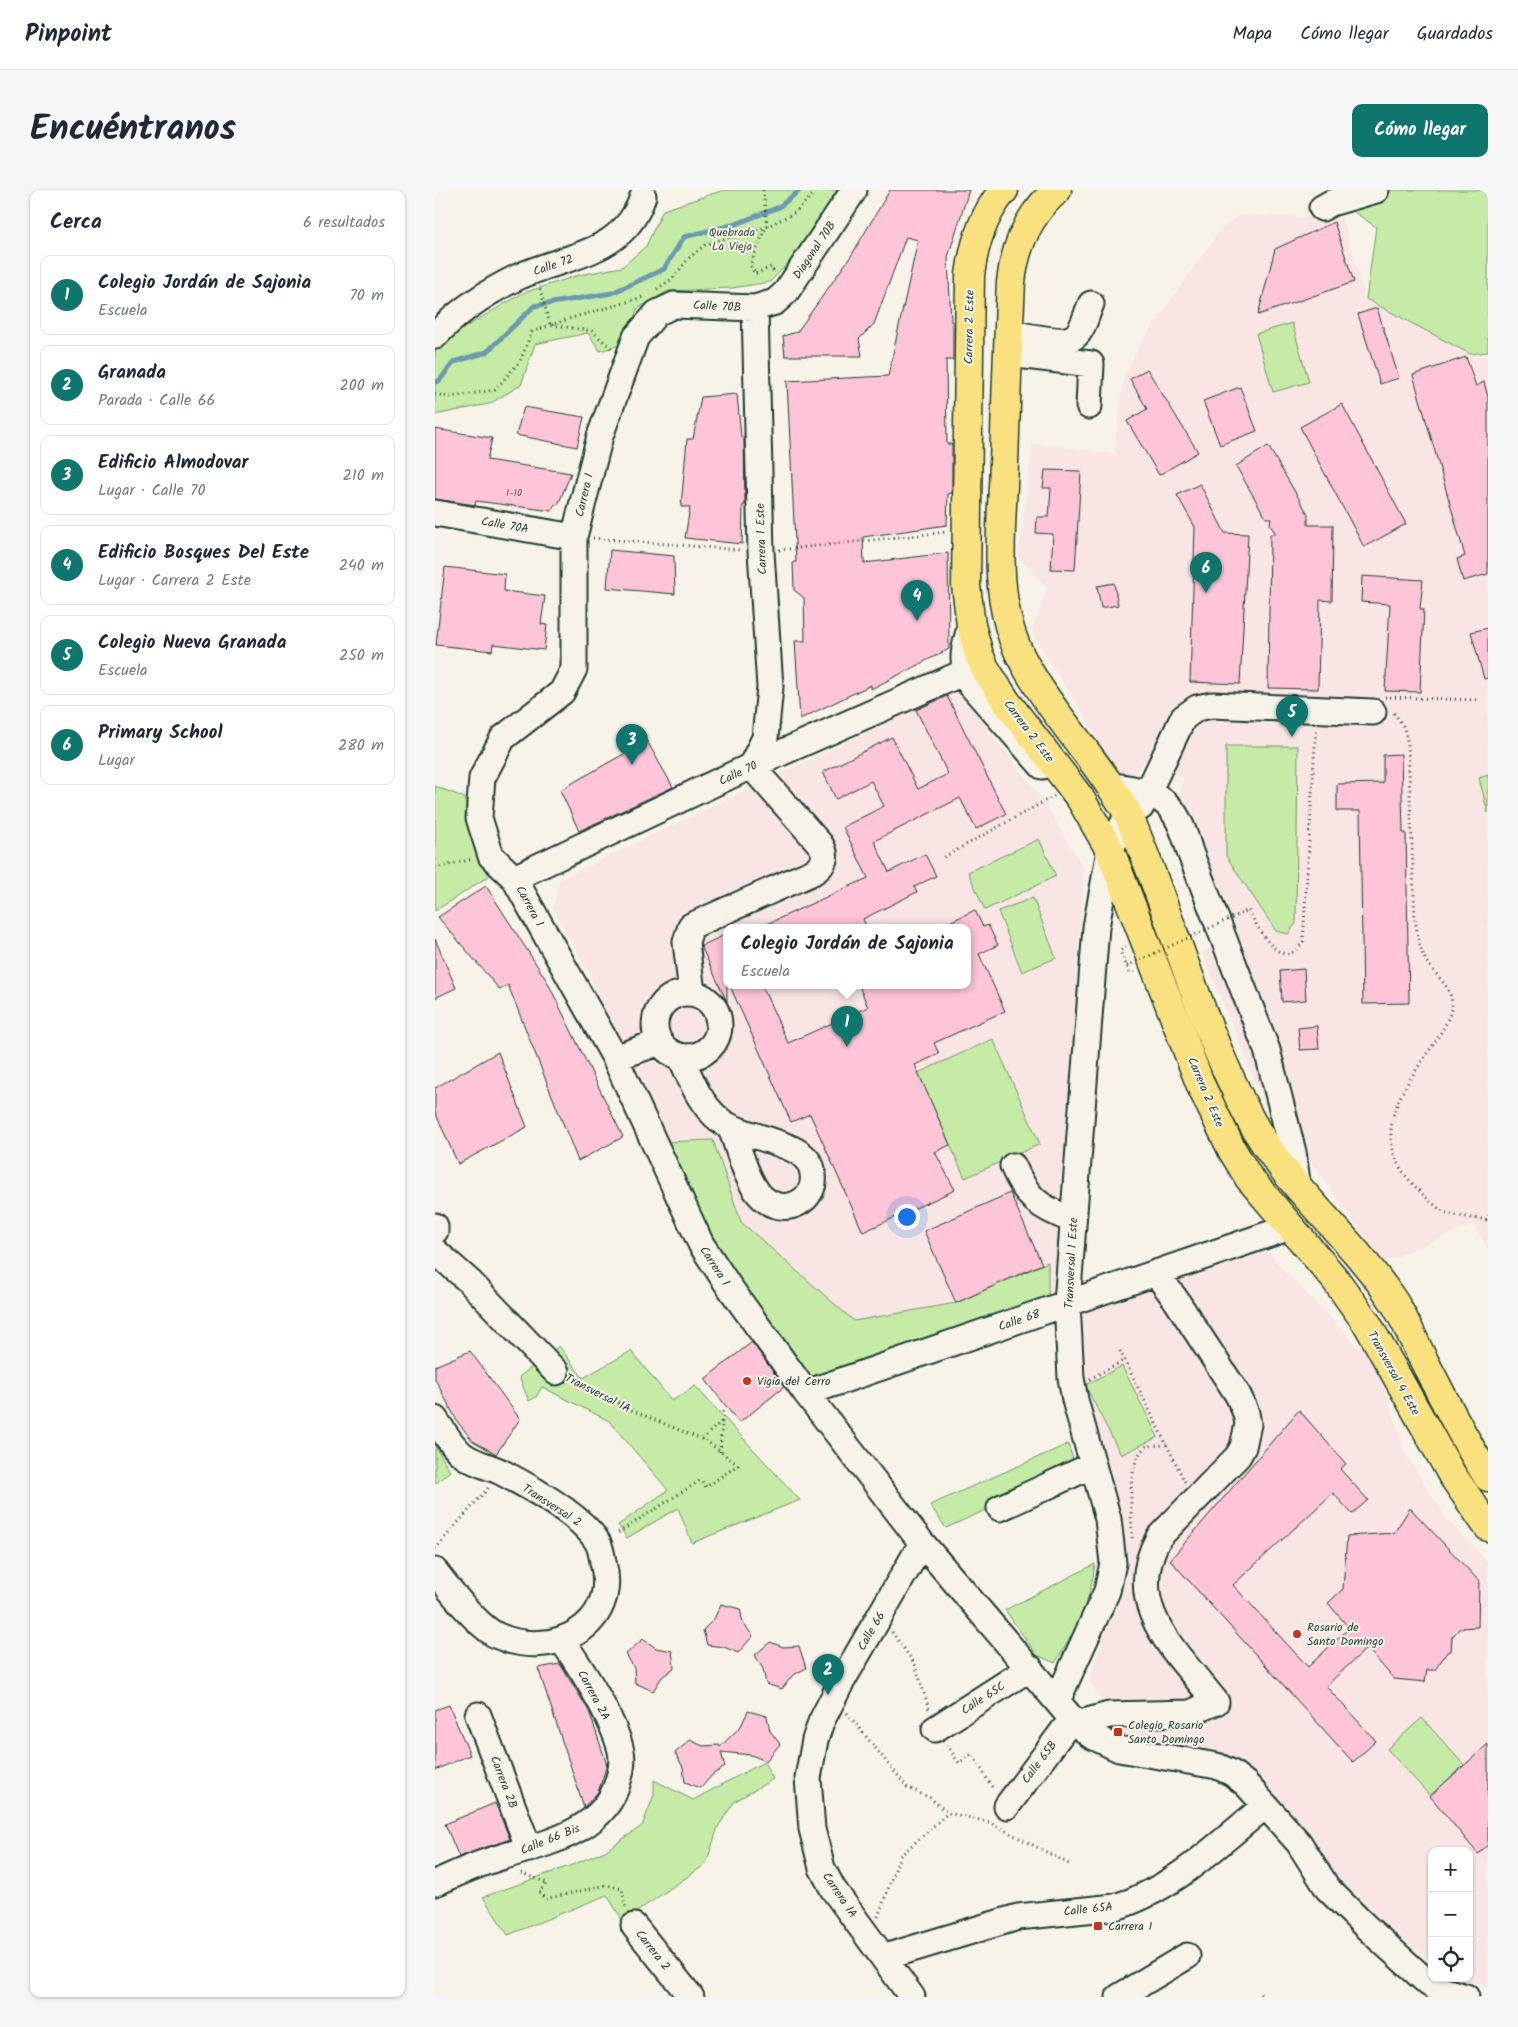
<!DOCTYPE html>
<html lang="es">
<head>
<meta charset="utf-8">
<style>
	:root { --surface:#fff; --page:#f6f6f7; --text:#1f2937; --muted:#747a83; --line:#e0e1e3; --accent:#0f766e }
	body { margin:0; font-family:Kalam,sans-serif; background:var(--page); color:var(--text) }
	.controls { position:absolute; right:15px; bottom:15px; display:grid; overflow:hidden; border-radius:10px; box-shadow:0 1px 4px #0004 }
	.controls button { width:45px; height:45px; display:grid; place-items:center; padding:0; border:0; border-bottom:1px solid var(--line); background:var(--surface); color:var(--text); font:25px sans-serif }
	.you { position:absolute; left:471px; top:1026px; width:18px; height:18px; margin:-12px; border:4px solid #fff; border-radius:50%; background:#1a73e8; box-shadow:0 0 0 8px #1a73e833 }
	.badge { display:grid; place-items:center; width:32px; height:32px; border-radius:50%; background:var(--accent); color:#fff; font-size:16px; font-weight:700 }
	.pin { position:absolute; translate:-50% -41px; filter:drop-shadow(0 1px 2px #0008) }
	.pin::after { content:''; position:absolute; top:26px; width:18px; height:15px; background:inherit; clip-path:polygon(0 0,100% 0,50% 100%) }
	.popup { position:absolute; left:288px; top:734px; width:248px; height:65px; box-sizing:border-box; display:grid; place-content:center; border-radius:10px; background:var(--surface); filter:drop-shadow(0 1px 4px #0005); font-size:16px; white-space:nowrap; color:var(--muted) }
	.popup b { font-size:19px; color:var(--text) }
	.popup::after { content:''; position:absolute; left:50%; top:100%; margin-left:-10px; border:10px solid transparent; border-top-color:var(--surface) }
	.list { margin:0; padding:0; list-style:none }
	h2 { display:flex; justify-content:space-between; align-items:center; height:65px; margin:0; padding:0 20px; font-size:21px }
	h2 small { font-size:16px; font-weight:400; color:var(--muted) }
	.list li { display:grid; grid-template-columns:32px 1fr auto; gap:15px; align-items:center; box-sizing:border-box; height:80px; margin:0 10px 10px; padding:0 10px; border:1px solid var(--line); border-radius:10px }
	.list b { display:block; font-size:19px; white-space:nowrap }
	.list p { margin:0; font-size:16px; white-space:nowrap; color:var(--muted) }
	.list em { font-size:16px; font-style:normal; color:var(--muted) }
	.icon { flex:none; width:28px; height:28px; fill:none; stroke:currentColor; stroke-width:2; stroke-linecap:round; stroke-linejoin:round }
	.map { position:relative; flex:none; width:1053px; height:1807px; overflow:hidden; border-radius:10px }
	header { display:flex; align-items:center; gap:30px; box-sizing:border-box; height:70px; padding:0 25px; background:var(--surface); border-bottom:1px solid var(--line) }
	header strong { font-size:24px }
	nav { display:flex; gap:28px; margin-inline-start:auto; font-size:18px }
	.intro { display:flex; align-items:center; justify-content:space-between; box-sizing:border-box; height:120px; padding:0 30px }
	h1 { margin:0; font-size:35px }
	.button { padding:12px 22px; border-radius:10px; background:var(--accent); color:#fff; font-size:18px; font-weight:700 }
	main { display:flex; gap:30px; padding:0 30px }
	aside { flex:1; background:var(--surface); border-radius:10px; box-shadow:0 1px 4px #0004 }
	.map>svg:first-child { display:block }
	.built { fill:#f9e5e3; fill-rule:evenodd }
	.green { fill:#c5eba6; stroke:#72946d }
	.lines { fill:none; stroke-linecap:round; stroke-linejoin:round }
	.stream { stroke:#6b9aad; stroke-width:5 }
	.building { fill:#fec4d8; stroke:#1f3d34 }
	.minor-casing { stroke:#1f3d34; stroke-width:29 }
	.major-casing { stroke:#1f3d34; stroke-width:31 }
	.path { stroke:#1f3d34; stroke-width:3; stroke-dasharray:1 4; stroke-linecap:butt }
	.minor { stroke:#f7f3e8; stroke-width:25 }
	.major { stroke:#fae180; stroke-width:28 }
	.path-bridge { stroke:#1f3d34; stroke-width:3; stroke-dasharray:1 4; stroke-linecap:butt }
	.poi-dot { fill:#c8321e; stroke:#f7f3e8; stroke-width:2 }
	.labels { text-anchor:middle; stroke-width:4; stroke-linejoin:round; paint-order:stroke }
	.number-label { font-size:10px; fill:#575f5d }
	.park-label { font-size:12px; fill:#385745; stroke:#f7f3e8 }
	.street-label { font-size:12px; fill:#1f3d34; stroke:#f7f3e8 }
	.poi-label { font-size:12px; fill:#1f3d34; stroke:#f7f3e8; text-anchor:start }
</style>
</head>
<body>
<header>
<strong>Pinpoint</strong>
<nav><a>Mapa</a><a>Cómo llegar</a><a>Guardados</a></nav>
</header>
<div class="intro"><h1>Encuéntranos</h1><a class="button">Cómo llegar</a></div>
<main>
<aside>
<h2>Cerca<small>6 resultados</small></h2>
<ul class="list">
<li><span class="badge">1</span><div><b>Colegio Jordán de Sajonia</b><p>Escuela</p></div><em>70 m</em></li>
<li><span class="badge">2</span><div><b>Granada</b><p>Parada · Calle 66</p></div><em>200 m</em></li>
<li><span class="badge">3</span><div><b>Edificio Almodovar</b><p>Lugar · Calle 70</p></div><em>210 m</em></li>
<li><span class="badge">4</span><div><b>Edificio Bosques Del Este</b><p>Lugar · Carrera 2 Este</p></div><em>240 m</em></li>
<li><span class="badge">5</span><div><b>Colegio Nueva Granada</b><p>Escuela</p></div><em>250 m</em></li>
<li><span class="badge">6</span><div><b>Primary School</b><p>Lugar</p></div><em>280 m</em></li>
</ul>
</aside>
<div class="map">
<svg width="1053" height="1807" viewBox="0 0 1053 1807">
	<rect width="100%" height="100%" fill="#f7f3e8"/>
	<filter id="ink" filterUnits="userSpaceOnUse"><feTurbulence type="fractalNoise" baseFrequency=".02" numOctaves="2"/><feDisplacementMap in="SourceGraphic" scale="10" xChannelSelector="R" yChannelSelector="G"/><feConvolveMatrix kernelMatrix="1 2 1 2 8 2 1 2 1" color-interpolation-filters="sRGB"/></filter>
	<g filter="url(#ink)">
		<path class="built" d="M804,25L907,28L931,109L1035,164L1053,168V1059L1039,1034L949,1072L868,961L850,963L767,762L784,753L731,636L743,620L748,588L710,570L698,584L687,582L675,573L651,528L596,442L613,399L583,366L598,253L679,264L689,186L706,153L786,39Z
			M524,498L548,533L609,612L649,679L619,1111L374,1195L217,929L155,785L118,718L124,690ZM292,738H532V796H292Z
			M831,1057L844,1076L935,1168L952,1204L970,1263L1011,1328L1053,1373V1796L1017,1788H1034V1661H997V1772L915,1707L807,1579L788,1565L690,1554L654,1489L687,1398L690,1362L684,1333L647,1194L644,1136L651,1120L721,1099L734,1114L752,1103L745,1091Z"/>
		<path class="green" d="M289,0H410L370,56L335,92L297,98L233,101L202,119L192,153L165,161L153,143L100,154L86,195L54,214L0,225V155L88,103L144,85L187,77L211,56L228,20Z
			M901,0H1053V162L1035,164L931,109L941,37L906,13Z
			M857,133L874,192L838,202L821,144Z
			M791,556H863L861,733L853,744L841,741L791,666Z
			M1053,585V623L1044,588Z
			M0,596L30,608C34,639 38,658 57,684L0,721Z
			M604,649L621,686L550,720L533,682Z
			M598,708L621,768L587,782L563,721Z
			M558,849L605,954L530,988L483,883Z
			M278,950L306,1032L419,1131L521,1113L613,1072V1107L374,1195L275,1047L228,952Z
			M124,1156L148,1188L196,1161L237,1211L260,1196L365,1310L257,1353L243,1318L192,1348L183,1335L233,1300L174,1231L107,1197L101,1207L94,1211L84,1187Z
			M687,1176L723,1247L686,1265L650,1195Z
			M633,1254L641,1279L511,1338L495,1315Z
			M0,1256L15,1281L0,1294Z
			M660,1374C655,1413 641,1440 620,1473L602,1465L570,1420Z
			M987,1528L1029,1575L995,1606L952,1559Z
			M329,1572L338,1589L299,1612L283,1637L271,1674L188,1731L172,1705L73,1745L48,1707L137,1675L170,1661L207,1636L219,1605V1590L258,1610Z"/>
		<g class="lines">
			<path class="stream" d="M0,192L4,191L19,172L52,162L99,116L177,103L229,79L249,47L301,34L344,17L365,0"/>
		</g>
		<path class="building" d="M455,0H534L513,67L516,132H518V170H511L512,254H517V303L513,304L512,335L428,347L429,373L513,363L514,459L436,499V495L365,529L360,451H370L369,408L359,400L358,372H361L352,191L453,186L483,50L471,47L439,134L424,149L427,166H350L348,146L362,142L416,66Z
			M899,32L919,92L823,125L840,59Z
			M942,118L964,188L945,194L923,124Z
			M1031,167L1041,196L1049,192L1053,207V384L1028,391L1022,369L1030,366L978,185Z
			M712,179L763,262L724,285L692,231L712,219L695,189Z
			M805,197L822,241L785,255L768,211Z
			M302,204L306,247H309L310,315H308L307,354L250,348L255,317H246L252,249H258L266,207Z
			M907,214L971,334L929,357L865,237Z
			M89,217L149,227L142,257L81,245Z
			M0,239L57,248L52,270L136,283L123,315L120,314L117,321L41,311L40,315L0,309Z
			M833,256L873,324V335H898L897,411L885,410L883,499L833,498L835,344H841L835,335L836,328H831L801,276Z
			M610,280L646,281L640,380L616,379L618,344L601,343L602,327H614L616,298H608Z
			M765,294L790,343L813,344L805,494L755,492L760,337L742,305Z
			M175,360L239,366L240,404L172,398Z
			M10,377L70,384L69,401L110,406L106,434L112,435L109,460L58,454L57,461L1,455Z
			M927,386L988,390L985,419H989L985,502L950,501L955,414L926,412Z
			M679,393L683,415L666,418L662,396Z
			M1053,438V488L1049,489L1036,442Z
			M512,506L571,624L541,639L525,608L439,651L454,682L490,664L501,686L479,697L482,702L428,729L432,738H323L433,688L408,637L449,616L436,591L401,609L388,582L457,547L483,599L513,584L481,520Z
			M212,551L238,597L144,641L125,600Z
			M966,564L968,643H971L974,813L928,814L925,621H902V594L948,593V565Z
			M51,696L112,791L188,947L143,971L73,795L65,800L3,727Z
			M540,720L548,737L553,735L563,755L544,764L570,821L499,853L504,864L480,875L515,955L500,962L520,1000L428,1042L375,924L356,932L295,796H327L353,853L433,817L424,796H532V738H502Z
			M292,744V812L266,756Z
			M0,749L21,798L0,808Z
			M869,779L871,810L847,812L845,781Z
			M882,836L884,859L865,860L863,838Z
			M63,862L92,937L23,974L0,922V898Z
			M575,1003L607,1074L521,1113L489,1041Z
			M317,1152L349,1197L304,1233L270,1189Z
			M35,1161L85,1229L61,1264L38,1251L22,1231L0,1189V1176Z
			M864,1220L911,1274L905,1279L933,1310L917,1324L898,1303L798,1395L873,1477L914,1438L893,1413L908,1399L912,1346L959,1343L975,1318L1044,1391L1043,1437L1025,1438L1017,1447L1016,1461L1012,1462L1000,1480H992L990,1492L959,1489L932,1458L891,1496L941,1551L918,1572L735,1370Z
			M286,1414L305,1419L308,1433L318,1446L303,1463L289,1457L272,1455L268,1440L279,1429Z
			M208,1449L221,1458L237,1461L239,1478L227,1487L218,1501L200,1493L199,1478L191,1464Z
			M335,1452L348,1457L364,1456L371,1478L357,1486L347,1499L331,1494L328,1479L320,1465Z
			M125,1474L154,1521L172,1575L163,1602L149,1617L103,1478Z
			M14,1515L35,1565L0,1580V1520Z
			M313,1521L332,1526L335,1541L345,1554L331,1571L316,1565L286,1562L290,1577L277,1585L266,1598L250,1592L248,1577L240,1563L255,1550L268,1556L284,1555L285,1557L306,1536Z
			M1053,1554V1655L1043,1664L995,1606Z
			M60,1613L75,1649L24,1667L10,1634Z"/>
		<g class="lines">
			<defs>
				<path id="minor" d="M419,0L351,102L340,112L320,118L239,115L222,123L201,147L165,246L139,347V479L127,502L68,548L47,588L44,628L56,666L79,688L180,868L266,1054L293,1095L371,1203L487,1353L637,1529L655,1545L684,1559L782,1576L797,1583L811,1594L864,1653L893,1699L929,1735L993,1793L1003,1799L1031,1807
					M887,18L896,13L941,0
					M574,143C587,145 626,154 637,148C648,143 651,124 656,114
					M0,146C23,121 52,102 83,87C130,65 190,65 208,6
					M573,164L656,174L654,216
					M0,323L139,347
					M536,435C529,457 525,473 535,494L607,576
					M316,576L330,548L335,497L326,362L320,118
					M677,596C729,602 741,613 755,662L832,860L858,962L863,999
					M706,617L748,528L762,518L777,515L938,522
					M79,688L316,576L530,482
					M220 835a32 32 0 1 1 64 0a32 32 0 1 1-64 0Z
					M257,803L251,752L256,736L378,682C390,675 393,665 385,654L316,576
					M246,867C256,890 265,915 286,931C308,949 369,950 377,979C386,1012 346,1030 324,1004C311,989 303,957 296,938
					M180,868L225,852
					M578,976C592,1009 605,1018 638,1030
					M0,1036V1041
					M0,1061L35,1092L121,1182
					M371,1203L855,1037
					M0,1229C8,1240 17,1257 28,1265C38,1273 54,1276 66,1282C95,1297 148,1326 163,1353C166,1359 167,1366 168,1372C185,1436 117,1470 63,1446C44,1438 13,1398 0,1381
					M565,1318L658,1275
					M622,1511L672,1401L678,1373L673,1329L640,1210L636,1188L632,1113L661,737L675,660L693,624
					M43,1525L94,1659
					M642,1534L674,1525L755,1523L781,1512C741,1461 686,1416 724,1347L803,1266L808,1257L813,1234L811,1223L803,1205L741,1110L721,1083
					M500,1539L595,1478
					M572,1616L637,1529
					M0,1693C19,1685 37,1676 57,1670C101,1655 169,1645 183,1591C186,1582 188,1571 186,1561C178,1527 147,1480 127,1450
					M199,1736L256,1807
					M450,1767L583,1727L680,1717C738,1700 784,1653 830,1616
					M477,1807L398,1699L387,1678L377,1639L373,1588L380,1550L386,1532L407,1491L487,1353
					M684,1807L752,1766"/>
				<path id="major" d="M569,0C548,24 539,54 535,85L531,396L536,435L544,465L551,480L571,511L645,608L675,660L766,896L797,960L814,988L900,1089L933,1135L1017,1285L1053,1337
					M622,0C594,24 580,55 576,92C573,152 571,213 569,273C567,338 556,407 586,467C615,523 662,569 693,624C736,724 764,832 815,929C852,998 916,1046 959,1112C969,1128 977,1146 985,1163C1007,1205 1027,1247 1053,1287"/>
			</defs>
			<use href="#minor" class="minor-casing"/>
			<use href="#major" class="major-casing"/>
			<path class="path" d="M328,0L332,35L315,75L320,84L336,77L340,84
				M105,99L115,135
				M222,99L237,89L254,68L271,54L331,37L361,22L382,0
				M117,135L157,141L176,158
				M0,204L15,207L60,200L85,171L97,142C134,127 171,119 208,107
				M158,348L306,360
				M344,360L512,342
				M950,507L1042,510
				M959,523L969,537L973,555L980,728C982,742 984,756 990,769C998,783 1017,797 1017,814C1016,827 1007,841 1000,852C973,893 935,935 970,985C977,994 1002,1020 1012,1023C1025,1027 1040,1028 1053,1030
				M509,667L619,606
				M0,678L38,669
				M805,724L813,720C823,737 847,787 868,751L881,539
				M691,757L685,761L695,783L699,782
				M1051,1030L1053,1025
				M685,1161L750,1292
				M655,1189L689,1170
				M139,1190L201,1222L273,1252L303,1275L271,1297L266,1290L181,1344
				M267,1249L287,1231
				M285,1262L288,1219
				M697,1348C697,1325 690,1270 712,1256L732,1255
				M0,1359L54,1297
				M457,1442L480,1474L494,1519
				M412,1523L472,1597L495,1608L513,1623L554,1632L636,1675
				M512,1555L524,1573L537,1564L559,1600
				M86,1683L112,1693L104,1702L110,1709L172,1695L187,1699L191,1718
				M443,1727L465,1666L513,1623
				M825,1804L828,1807"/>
			<use href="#minor" class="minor"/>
			<use href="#major" class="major"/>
			<path class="path-bridge" d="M692,776L805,724"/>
		</g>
	</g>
	<g class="poi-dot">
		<circle cx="312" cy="1191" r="5"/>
		<circle cx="862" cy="1444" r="5"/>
		<rect x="678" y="1537" width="10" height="10" rx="2.5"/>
		<rect x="658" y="1731" width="10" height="10" rx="2.5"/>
	</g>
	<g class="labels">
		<g class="number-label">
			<text x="79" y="306">1-10</text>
		</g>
		<g class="park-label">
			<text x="297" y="46">Quebrada<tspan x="297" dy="14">La Vieja</tspan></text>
		</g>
		<g class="street-label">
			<text transform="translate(379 60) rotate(-56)" y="4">Diagonal 70B</text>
			<text transform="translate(118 75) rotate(-19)" y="4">Calle 72</text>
			<text transform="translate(282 116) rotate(3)" y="4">Calle 70B</text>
			<text transform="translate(534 137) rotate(-89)" y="4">Carrera 2 Este</text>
			<text transform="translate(149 305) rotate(-77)" y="4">Carrera 1</text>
			<text transform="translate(70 335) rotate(10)" y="4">Calle 70A</text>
			<text transform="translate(326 349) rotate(-92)" y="4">Carrera 1 Este</text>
			<text transform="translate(594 541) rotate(53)" y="4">Carrera 2 Este</text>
			<text transform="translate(303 583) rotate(-25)" y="4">Calle 70</text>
			<text transform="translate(95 716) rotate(61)" y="4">Carrera 1</text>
			<text transform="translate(771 902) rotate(67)" y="4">Carrera 2 Este</text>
			<text transform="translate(636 1073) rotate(-87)" y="4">Transversal 1 Este</text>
			<text transform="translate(280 1076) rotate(57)" y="4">Carrera 1</text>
			<text transform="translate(584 1130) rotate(-19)" y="4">Calle 68</text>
			<text transform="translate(959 1183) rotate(61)" y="4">Transversal 4 Este</text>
			<text transform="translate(163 1203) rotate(27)" y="4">Transversal 1A</text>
			<text transform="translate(117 1315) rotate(33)" y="4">Transversal 2</text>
			<text transform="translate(436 1441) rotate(-60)" y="4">Calle 66</text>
			<text transform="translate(159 1505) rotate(62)" y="4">Carrera 2A</text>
			<text transform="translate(548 1508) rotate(-33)" y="4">Calle 65C</text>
			<text transform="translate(604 1572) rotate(-53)" y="4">Calle 65B</text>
			<text transform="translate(69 1592) rotate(69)" y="4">Carrera 2B</text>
			<text transform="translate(115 1649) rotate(-22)" y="4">Calle 66 Bis</text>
			<text transform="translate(405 1705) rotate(56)" y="4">Carrera 1A</text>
			<text transform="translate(653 1719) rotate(-6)" y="4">Calle 65A</text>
			<text transform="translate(218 1760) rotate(52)" y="4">Carrera 2</text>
		</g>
		<g class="poi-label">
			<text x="322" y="1195">Vigia del Cerro</text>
			<text x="872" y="1441">Rosario de<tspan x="872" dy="14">Santo Domingo</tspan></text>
			<text x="693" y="1539">Colegio Rosario<tspan x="693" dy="14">Santo Domingo</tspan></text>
			<text x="673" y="1740">Carrera 1</text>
		</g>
	</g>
</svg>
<div class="controls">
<button>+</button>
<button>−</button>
<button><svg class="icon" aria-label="locate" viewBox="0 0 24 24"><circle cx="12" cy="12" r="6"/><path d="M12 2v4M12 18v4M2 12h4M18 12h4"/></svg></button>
</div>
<div class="you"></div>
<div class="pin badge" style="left:412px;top:857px">1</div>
<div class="popup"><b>Colegio Jordán de Sajonia</b>Escuela</div>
<div class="pin badge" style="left:393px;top:1505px">2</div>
<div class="pin badge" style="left:197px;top:575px">3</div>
<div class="pin badge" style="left:482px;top:431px">4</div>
<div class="pin badge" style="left:857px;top:547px">5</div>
<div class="pin badge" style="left:771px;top:403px">6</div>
</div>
</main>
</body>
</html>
